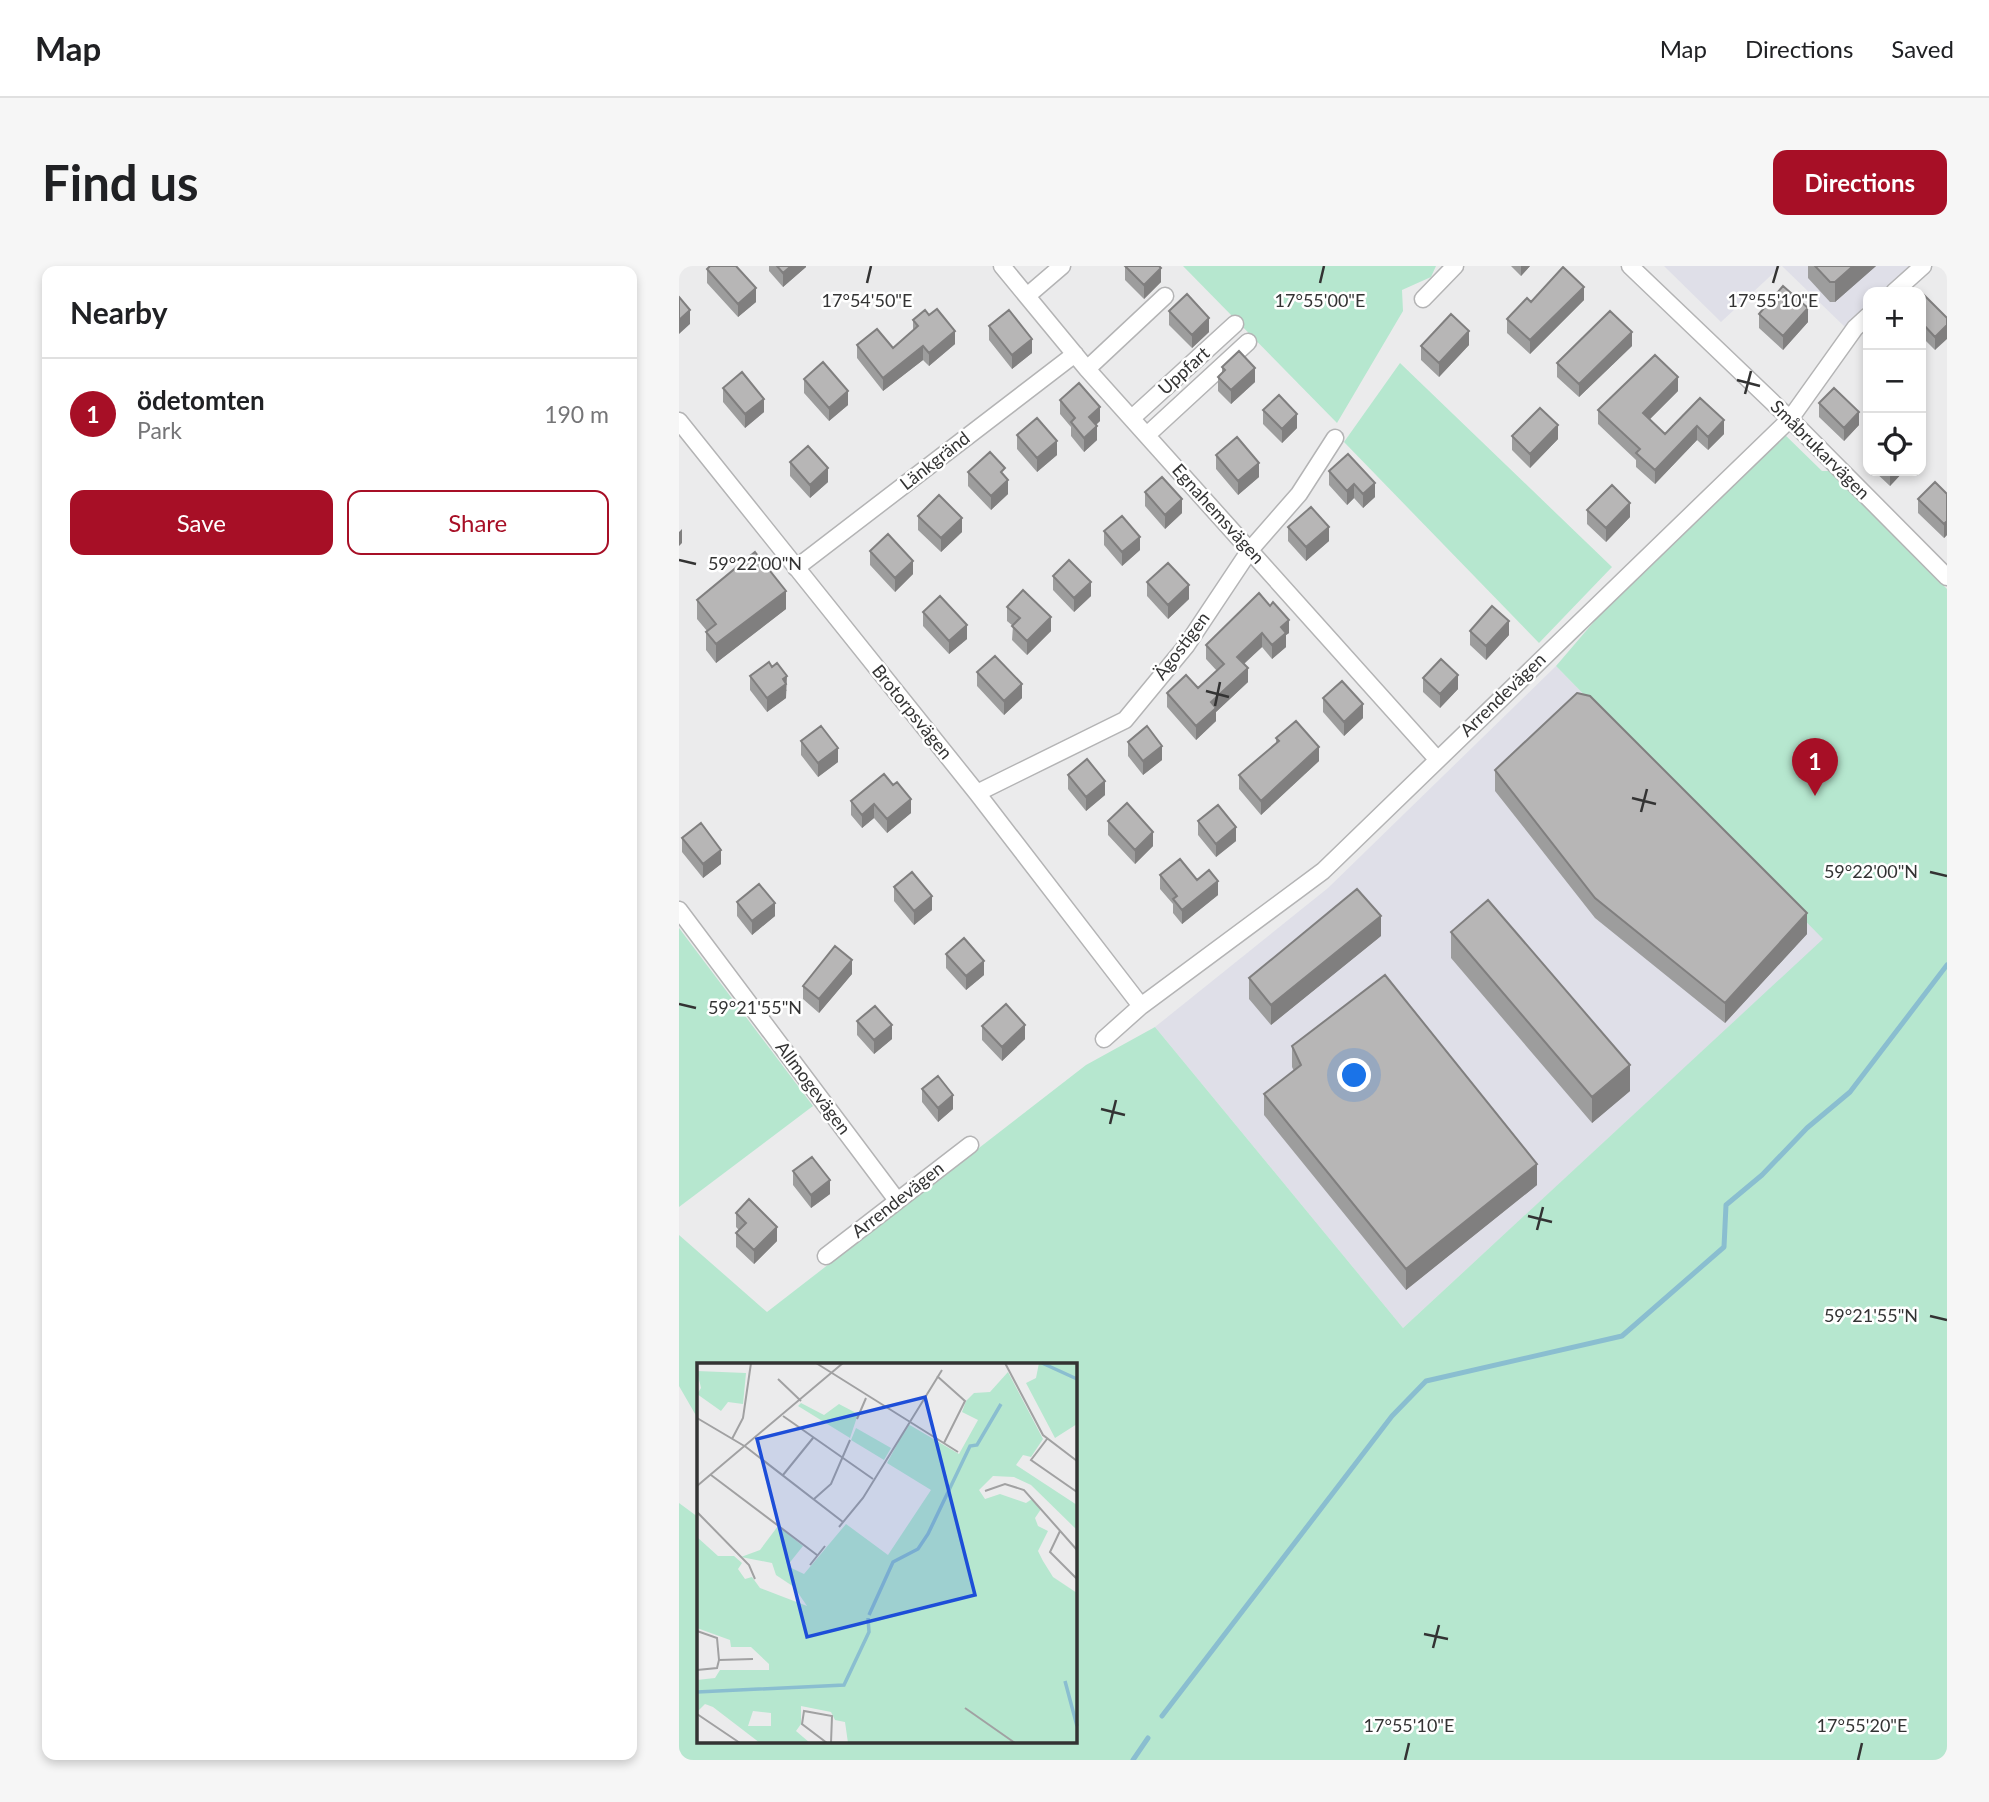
<!DOCTYPE html>
<html lang="en">
<head>
<meta charset="utf-8">
<style>
	:root { --surface:#fff; --page:#f6f6f6; --text:#202124; --muted:#757577; --line:#e0e0e0; --accent:#a70f26 }
	body { margin:0; font-family:Lato,sans-serif; background:var(--page); color:var(--text) }
	.controls { position:absolute; right:21px; top:21px; display:grid; overflow:hidden; border-radius:14px; box-shadow:0 4px 10px #0003 }
	.controls button { width:63px; height:63px; display:grid; place-items:center; padding:0; border:0; border-bottom:2px solid var(--line); background:var(--surface); color:var(--text); font:35px sans-serif }
	.you { position:absolute; left:676px; top:810px; width:24px; height:24px; margin:-18px; border:5px solid #fff; border-radius:50%; background:#1a73e8; box-shadow:0 0 0 10px #1a73e833 }
	.badge { display:grid; place-items:center; width:46px; height:46px; border-radius:50%; background:var(--accent); color:#fff; font-size:23px; font-weight:700 }
	.pin { position:absolute; translate:-50% -58px; filter:drop-shadow(0 2px 4px #0008) }
	.pin::after { content:''; position:absolute; top:37px; width:24px; height:21px; background:inherit; clip-path:polygon(0 0,100% 0,50% 100%) }
	.list { margin:0; padding:0; list-style:none }
	h2 { display:flex; justify-content:space-between; align-items:center; height:91px; margin:0; padding:0 28px; font-size:30px }
	h2 small { font-size:23px; font-weight:400; color:var(--muted) }
	.list li { display:grid; grid-template-columns:46px 1fr auto; gap:21px; align-items:center; box-sizing:border-box; height:112px; padding:0 28px; border-top:2px solid var(--line) }
	.list b { display:block; font-size:26px; white-space:nowrap }
	.list p { margin:0; font-size:23px; white-space:nowrap; color:var(--muted) }
	.list em { font-size:23px; font-style:normal; color:var(--muted) }
	.actions { display:flex; gap:14px; padding:21px 28px }
	.actions a { flex:1; padding:16px 0; border:2px solid var(--accent); border-radius:14px; text-align:center; font-size:24px; color:var(--accent) }
	.actions .main { background:var(--accent); color:#fff }
	.icon { flex:none; width:38px; height:38px; fill:none; stroke:currentColor; stroke-width:2; stroke-linecap:round; stroke-linejoin:round }
	.map { position:relative; flex:none; width:1268px; height:1494px; overflow:hidden; border-radius:14px }
	header { display:flex; align-items:center; gap:42px; box-sizing:border-box; height:98px; padding:0 35px; background:var(--surface); border-bottom:2px solid var(--line) }
	header strong { font-size:33px }
	nav { display:flex; gap:38px; margin-inline-start:auto; font-size:24px }
	.intro { display:flex; align-items:center; justify-content:space-between; box-sizing:border-box; height:168px; padding:0 42px }
	h1 { margin:0; font-size:49px }
	.button { padding:18px 32px; border-radius:14px; background:var(--accent); color:#fff; font-size:24px; font-weight:700 }
	main { display:flex; gap:42px; padding:0 42px }
	aside { flex:1; background:var(--surface); border-radius:14px; box-shadow:0 4px 10px #0003 }
	.map>svg:first-child { display:block }
	.built { fill:#dfdfe8 }
	.green { fill:#b6e7cf }
	.lines { fill:none; stroke-linecap:round; stroke-linejoin:round }
	.stream { stroke:#8abed0; stroke-width:5 }
	.street-casing { stroke:#b4b4b5; stroke-width:19 }
	.street { stroke:#fff; stroke-width:16 }
	.wall { fill:#9d9d9d }
	.shaded-wall { fill:#807f7f }
	.building { fill:#b7b6b6; stroke:#807f7f; stroke-width:2 }
	.ticks { fill:none; stroke:#333; stroke-width:2.5 }
	.labels { text-anchor:middle; stroke-width:5; stroke-linejoin:round; paint-order:stroke }
	.street-label { font-size:18px; fill:#333; stroke:#fff }
	.inset-river { fill:none; stroke:#8abed0; stroke-width:3.5 }
	.inset-road { fill:none; stroke:#a1a1a2; stroke-width:2 }
	.view { fill:#1d4ed8; fill-opacity:0.15; stroke:#1d4ed8; stroke-width:3.5 }
	.inset-edge { fill:none; stroke:#333; stroke-width:3.5 }
	.ticks-label { font-size:18px; text-anchor:middle; fill:#333; stroke:#fff; stroke-width:5; stroke-linejoin:round; paint-order:stroke }
</style>
</head>
<body>
<header>
<strong>Map</strong>
<nav><a>Map</a><a>Directions</a><a>Saved</a></nav>
</header>
<div class="intro"><h1>Find us</h1><a class="button">Directions</a></div>
<main>
<aside>
<h2>Nearby<small></small></h2>
<ul class="list">
<li><span class="badge">1</span><div><b>ödetomten</b><p>Park</p></div><em>190 m</em></li>
</ul>
<div class="actions"><a class="main">Save</a><a>Share</a></div>
</aside>
<div class="map">
<svg width="1268" height="1494" viewBox="0 0 1268 1494">
	<rect width="100%" height="100%" fill="#ebebec"/>
	<path class="built" d="M985,0H1102L1042,56Z
		M1103,0H1235L1208,26H1189V44L1169,64Z
		M877,400L1145,673L724,1062L476,761L649,622Z"/>
	<path class="green" d="M504,0H757L752,11L723,24L724,45L658,157Z
		M721,97L933,301L860,377L665,176Z
		M1100,163L1143,205H1151L1268,323V1494H0V1237L19,1251V1475H396V1098H19V1153L0,1120V969L88,1046L407,799L476,761L724,1062L1144,673L877,400L984,275Z
		M0,662L134,840L0,941Z"/>
	<g class="lines">
		<path class="stream" d="M483,1450L713,1150L747,1115L943,1070L1045,981L1047,939L1083,909L1128,862L1171,826L1268,699
			M454,1494L469,1472"/>
		<defs>
			<path id="street" d="M323,0L408,103L758,493
				M951,0L1111,153L1268,311
				M1215,26L1244,0
				M348,30L383,0
				M744,33L776,0
				M408,103L486,30
				M453,152L556,58
				M0,155L298,527L462,740
				M468,169L569,76
				M117,302L396,88
				M298,527L446,454L507,380L571,284L620,228L656,172
				M0,644L217,933
				M425,773L462,740L644,605L1111,153L1176,62L1189,50
				M147,990L291,879"/>
		</defs>
		<use href="#street" class="street-casing"/>
		<use href="#street" class="street"/>
	</g>
	<path class="wall" d="M90,0H127V1L104,21L90,5Z
		M446,0L482,16L465,33L446,14Z
		M832,0H851L842,10Z
		M1129,0H1197L1156,36H1151L1129,12Z
		M28,3L77,36L59,51L28,17Z
		M1242,28L1268,52L1256,84L1242,70Z
		M905,34L851,88L828,67V53L852,36Z
		M490,45L530,66L513,82L490,59Z
		M1080,48L1129,56L1104,84L1080,62Z
		M234,54L276,78L250,100L244,94L204,125L178,92V79L214,82L234,65Z
		M310,60L353,87L333,103L310,74Z
		M790,79L760,111L742,94V80Z
		M953,80L900,131L878,111V97Z
		M543,101L576,116L552,138L539,125V111L543,108Z
		M125,113L169,139L150,155L125,127Z
		M44,122L85,146L66,162L44,136Z
		M999,125L971,153L986,168L1021,132L1045,168L1029,184L1018,174L976,218L957,201V194L919,158V144Z
		M381,134L421,155L417,159L418,174L405,186L392,170V161L381,148Z
		M1140,137L1180,159L1165,175L1140,151Z
		M584,144L618,162L603,177L584,158Z
		M338,169L378,189L358,206L338,183Z
		M833,170L879,173L851,202L833,184Z
		M1189,182V199L1188,197V183Z
		M537,189L580,211L559,229L537,203Z
		M111,196L149,216L131,232L111,210Z
		M650,205L696,231L684,242L675,232L668,239L650,219Z
		M1195,205H1225L1211,220Z
		M289,206L329,228L312,244L289,220Z
		M466,226L503,247L486,263L466,240Z
		M1268,228V269L1265,272L1239,247V233Z
		M908,244L951,251L927,276L908,258Z
		M239,250L283,266L262,286L239,264Z
		M609,261L650,275L627,295L609,275Z
		M425,265L461,284L443,300L425,279Z
		M191,285L234,308L216,326L191,299Z
		M374,310L412,330L395,346L374,324Z
		M468,316L510,333L489,353L468,330Z
		M580,327L610,367L607,369V381L593,393L583,381L565,398L569,416L537,446V455L517,474L488,441V427L519,422L538,405L527,393V379Z
		M18,334L107,343L37,397L27,384V366L28,365L18,353Z
		M328,341L372,365L348,389L333,374L334,360L328,355Z
		M244,346L288,373L270,388L244,360Z
		M791,365L830,369L807,394L791,379Z
		M298,406L343,432L325,449L298,420Z
		M71,410L108,424L107,425V432L88,446L71,424Z
		M744,412L779,423L761,442L744,426Z
		M644,432L684,452L665,470L644,446Z
		M597,472L640,495L582,549L560,523V509L597,477Z
		M122,475L159,496L139,511L122,489Z
		M449,476L483,494L464,509L449,490Z
		M816,504L1128,668L1046,757L916,652L816,525Z
		M205,508L232,547L208,567L195,552L183,562L172,549V535Z
		M389,509L426,529L407,545L389,523Z
		M429,555L474,580L456,598L429,569Z
		M519,555L557,575L537,591L519,569Z
		M3,572L42,598L24,612L3,586Z
		M481,609L518,614L539,629L503,658L494,647V638L481,623Z
		M215,621L253,644L235,659L215,635Z
		M58,636L96,650L73,669L58,650Z
		M772,666L951,825L913,857L772,692Z
		M702,670L592,759L570,733V712Z
		M267,688L305,709L287,724L267,702Z
		M173,708L140,747L124,733V720Z
		M178,755L213,773L195,788L178,769Z
		M303,760L346,773L323,795L303,774Z
		M613,780L858,919L727,1024L585,849V828L615,805L613,801Z
		M243,823L274,843L259,856L243,836Z
		M114,905L151,928L132,942L114,919Z
		M57,947L98,975L75,998L57,981V967L60,964L57,961Z"/>
	<path class="shaded-wall" d="M112,0H127V1L104,21V7Z
		M842,0H851L842,10Z
		M1174,0H1197L1156,36V16Z
		M482,2V16L465,33V19Z
		M905,21V34L851,88V74Z
		M77,22V36L59,51V38Z
		M1129,42V56L1104,84V70Z
		M11,44V58L0,68V54Z
		M530,52V66L513,82V69Z
		M1268,59V73L1256,84V71Z
		M276,65V78L250,100V87Z
		M790,65V79L760,111V97Z
		M953,66V80L900,131V118Z
		M353,73V87L333,103V89Z
		M244,80V94L204,125V112Z
		M576,102V116L552,138V124Z
		M999,111V125L964,160V147Z
		M169,125V139L150,155V142Z
		M85,133V146L66,162V148Z
		M421,141V155L410,165V151Z
		M1180,146V159L1165,175V162Z
		M618,148V162L603,177V163Z
		M1045,154V168L1029,184V171Z
		M879,159V173L851,202V188Z
		M418,160V174L405,186V172Z
		M1018,160V174L976,218V204Z
		M378,175V189L358,206V192Z
		M580,197V211L559,229V215Z
		M149,202V216L131,232V219Z
		M1212,205H1225L1211,220V206Z
		M329,214V228L312,244V230Z
		M696,217V231L684,242V228Z
		M675,218V232L668,239V225Z
		M503,233V247L486,263V249Z
		M951,237V251L927,276V262Z
		M283,252V266L262,286V272Z
		M1268,255V269L1265,272V258Z
		M650,261V275L627,295V281Z
		M3,263V277L0,280V266Z
		M461,271V284L443,300V286Z
		M234,295V308L216,326V312Z
		M412,316V330L395,346V332Z
		M510,319V333L489,353V339Z
		M107,325V343L37,397V378Z
		M372,351V365L348,389V375Z
		M610,354V367L607,369V381L593,393V379L602,361Z
		M830,355V369L807,394V380Z
		M288,359V373L270,388V375Z
		M583,367V381L558,404V391Z
		M569,402V416L537,446V455L517,474V460L532,436Z
		M779,409V423L761,442V428Z
		M108,410L107,432L88,446V432L104,413Z
		M343,418V432L325,449V435Z
		M684,438V452L665,470V456Z
		M483,480V494L464,509V495Z
		M640,481V495L582,549V535Z
		M159,482V496L139,511V497Z
		M426,515V529L407,545V531Z
		M232,533V547L208,567V553Z
		M195,538V552L183,562V549Z
		M557,561V575L537,591V578Z
		M474,566V580L456,598V584Z
		M42,584V598L24,612V598Z
		M539,615V629L503,658V644Z
		M253,630V644L235,659V645Z
		M96,637V650L73,669V655Z
		M1128,647V668L1046,757V737Z
		M702,650V670L592,759V739Z
		M173,694V708L140,747V733Z
		M305,695V709L287,724V710Z
		M213,759V773L195,788V774Z
		M346,759V773L323,795V781Z
		M951,799V825L913,857V831Z
		M274,829V843L259,856V842Z
		M858,898V919L727,1024V1003Z
		M151,914V928L132,942V929Z
		M98,961V975L75,998V984Z"/>
	<path class="building" d="M31,0H57L77,22L59,38L28,3Z
		M98,0H112L104,7Z
		M446,0H480L482,2L465,19Z
		M1136,0H1174L1156,16H1151Z
		M884,1L905,21L851,74L828,53L848,32L852,36Z
		M1104,20L1129,42L1104,70L1080,48Z
		M1243,27L1268,52V59L1256,71L1242,56V28Z
		M508,28L530,52L513,69L490,45Z
		M0,31L11,44L0,54Z
		M258,43L276,65L250,87L244,80L204,112L178,79L198,63L214,82L239,60L234,54L246,44L250,49Z
		M330,44L353,73L333,89L310,60Z
		M931,45L953,66L900,118L878,97Z
		M772,48L790,65L760,97L742,80Z
		M560,85L576,102L552,124L539,111L546,104L543,101Z
		M976,89L999,111L964,147L986,168L1021,132L1045,154L1029,171L1018,160L976,204L957,187L961,183L919,144Z
		M144,96L169,125L150,142L125,113Z
		M63,106L85,133L66,148L44,122Z
		M400,117L421,141L410,151L418,160L405,172L392,156L396,152L381,134Z
		M1155,122L1180,146L1165,162L1140,137Z
		M600,129L618,148L603,163L584,144Z
		M861,142L879,159L851,188L833,170Z
		M358,152L378,175L358,192L338,169Z
		M558,171L580,197L559,215L537,189Z
		M129,180L149,202L131,219L111,196Z
		M311,186L326,202L322,206L329,214L312,230L289,206Z
		M669,188L696,217L684,228L675,218L668,225L650,205Z
		M483,211L503,233L486,249L466,226Z
		M1256,216L1268,228V255L1265,258L1239,233Z
		M933,219L951,237L927,262L908,244Z
		M260,229L283,252L262,272L239,250Z
		M632,241L650,261L627,281L609,261Z
		M443,250L461,271L443,286L425,265Z
		M209,268L234,295L216,312L191,285Z
		M76,286L107,325L37,378L27,366L37,358L18,334Z
		M390,294L412,316L395,332L374,310Z
		M489,297L510,319L489,339L468,316Z
		M344,324L372,351L348,375L333,360L341,352L328,341Z
		M580,327L591,340L594,336L610,354L602,361L607,367L593,379L583,367L558,391L569,402L532,436L537,442L517,460L488,427L507,409L519,422L545,398L527,379Z
		M261,330L288,359L270,375L244,346Z
		M813,340L830,355L807,380L791,365Z
		M316,390L343,418L325,435L298,406Z
		M762,393L779,409L761,428L744,412Z
		M90,396L93,401L98,397L108,410L104,413L107,418L88,432L71,410Z
		M663,415L684,438L665,456L644,432Z
		M898,427L911,430L1128,647L1046,737L916,632L816,504Z
		M617,455L640,481L582,535L560,509L600,475L597,472Z
		M142,460L159,482L139,497L122,475Z
		M468,460L483,480L464,495L449,476Z
		M408,493L426,515L407,531L389,509Z
		M205,508L214,519L218,516L232,533L208,553L195,538L183,549L172,535Z
		M448,537L474,566L456,584L429,555Z
		M539,539L557,561L537,578L519,555Z
		M22,557L42,584L24,598L3,572Z
		M501,593L518,614L530,604L539,615L503,644L494,633L498,630L481,609Z
		M233,606L253,630L235,645L215,621Z
		M80,618L96,637L73,655L58,636Z
		M678,623L702,650L592,739L570,712Z
		M809,634L951,799L913,831L772,666Z
		M285,672L305,695L287,710L267,688Z
		M156,680L173,694L140,733L124,720Z
		M706,709L858,898L727,1003L585,828L622,799L613,780Z
		M327,738L346,759L323,781L303,760Z
		M196,740L213,759L195,774L178,755Z
		M259,810L274,829L259,842L243,823Z
		M133,891L151,914L132,929L114,905Z
		M70,933L98,961L75,984L57,967L67,957L57,947Z"/>
	<path class="ticks" d="M188,17L192,0M641,17L645,0M1094,17L1099,0M1058,114L1081,120M1066,128L1072,105M0,294L17,298M527,425L550,431M536,440L541,416M953,532L977,538M962,546L968,523M1251,606L1268,610M0,738L17,742M422,843L446,849M431,858L437,834M849,950L873,956M858,964L864,941M1251,1050L1268,1054M745,1368L769,1373M754,1382L760,1359M726,1494L730,1477M1179,1494L1183,1477"/>
	<g class="labels">
		<g class="street-label">
			<text transform="translate(505 105) rotate(-42)" y="6">Uppfart</text>
			<text transform="translate(1141 184) rotate(45)" y="6">Småbrukarvägen</text>
			<text transform="translate(256 195) rotate(-38)" y="6">Länkgränd</text>
			<text transform="translate(539 248) rotate(48)" y="6">Egnahemsvägen</text>
			<text transform="translate(503 380) rotate(-53)" y="6">Ägostigen</text>
			<text transform="translate(824 429) rotate(-44)" y="6">Arrendevägen</text>
			<text transform="translate(233 446) rotate(51)" y="6">Brotorpsvägen</text>
			<text transform="translate(134 822) rotate(53)" y="6">Allmogevägen</text>
			<text transform="translate(219 934) rotate(-38)" y="6">Arrendevägen</text>
		</g>
	</g>
	<g transform="translate(18 1097)">
		<rect width="380" height="380" fill="#ebebec"/>
		<path d="M342,0H380V61L358,75L329,20L339,15ZM0,8L49,10L46,41L31,39L24,48L0,31L4,25ZM311,9L346,76L334,94L326,92L319,102L380,142V167L334,122L317,114L296,113L282,127L288,136L303,131L329,140L335,136L344,146L338,155L341,163L351,168L341,188L346,198L356,214L380,230V380H151L148,359L138,357L134,349L104,343V361L99,368L113,380H63L16,344L8,341L0,349V317L18,315L23,307H72V301L54,284H34L33,277L0,265V174L21,193H37L45,200L41,206L48,216L55,214L63,225L110,243L97,224L79,212L75,200L44,194L63,187L81,163L106,183L90,203L107,211L149,161L191,192L234,127L190,100L211,61L262,91L281,57L265,49L269,38L277,30L293,29ZM56,348L74,350V363H51ZM104,40L127,52L142,41L161,51L153,75L101,43ZM159,65L194,85L187,97L154,77Z" fill="#b6e7cf" fill-rule="evenodd"/>
		<path class="inset-river" d="M345,0L380,16M172,252L196,199L221,186L231,171L273,83L280,82L304,41M368,318L380,363M0,329L147,322L172,269L171,255"/>
		<path class="inset-road" d="M119,0L261,89M308,0L346,72L380,98M240,13L268,38L247,80M81,16L104,38M86,53L176,116M0,55L49,84L146,159M160,56L169,35M35,76L46,55L54,0M350,76L334,97L380,129M14,112L120,192M86,112L116,75M0,123L146,0M288,128L308,121L327,127L380,187M117,136L134,121L153,77M0,149L52,202L58,216M142,164L166,135L245,7M363,168L353,189L380,216M113,202L128,183M0,268L20,275L22,297L20,305L0,307M22,297L56,296M268,345L318,380M0,351L43,380M130,380L105,361L107,348L135,353L134,380"/>
		<path class="view" d="M228,34L278,232L110,274L60,76Z"/>
		<rect width="380" height="380" class="inset-edge"/>
	</g>
	<g class="ticks-label">
		<text x="188" y="41">17°54'50"E</text>
		<text x="641" y="41">17°55'00"E</text>
		<text x="1094" y="41">17°55'10"E</text>
		<text x="76" y="304">59°22'00"N</text>
		<text x="1192" y="612">59°22'00"N</text>
		<text x="76" y="748">59°21'55"N</text>
		<text x="1192" y="1056">59°21'55"N</text>
		<text x="730" y="1466">17°55'10"E</text>
		<text x="1183" y="1466">17°55'20"E</text>
	</g>
</svg>
<div class="controls">
<button>+</button>
<button>−</button>
<button><svg class="icon" aria-label="locate" viewBox="0 0 24 24"><circle cx="12" cy="12" r="6"/><path d="M12 2v4M12 18v4M2 12h4M18 12h4"/></svg></button>
</div>
<div class="you"></div>
<div class="pin badge" style="left:1136px;top:530px">1</div>
</div>
</main>
</body>
</html>
